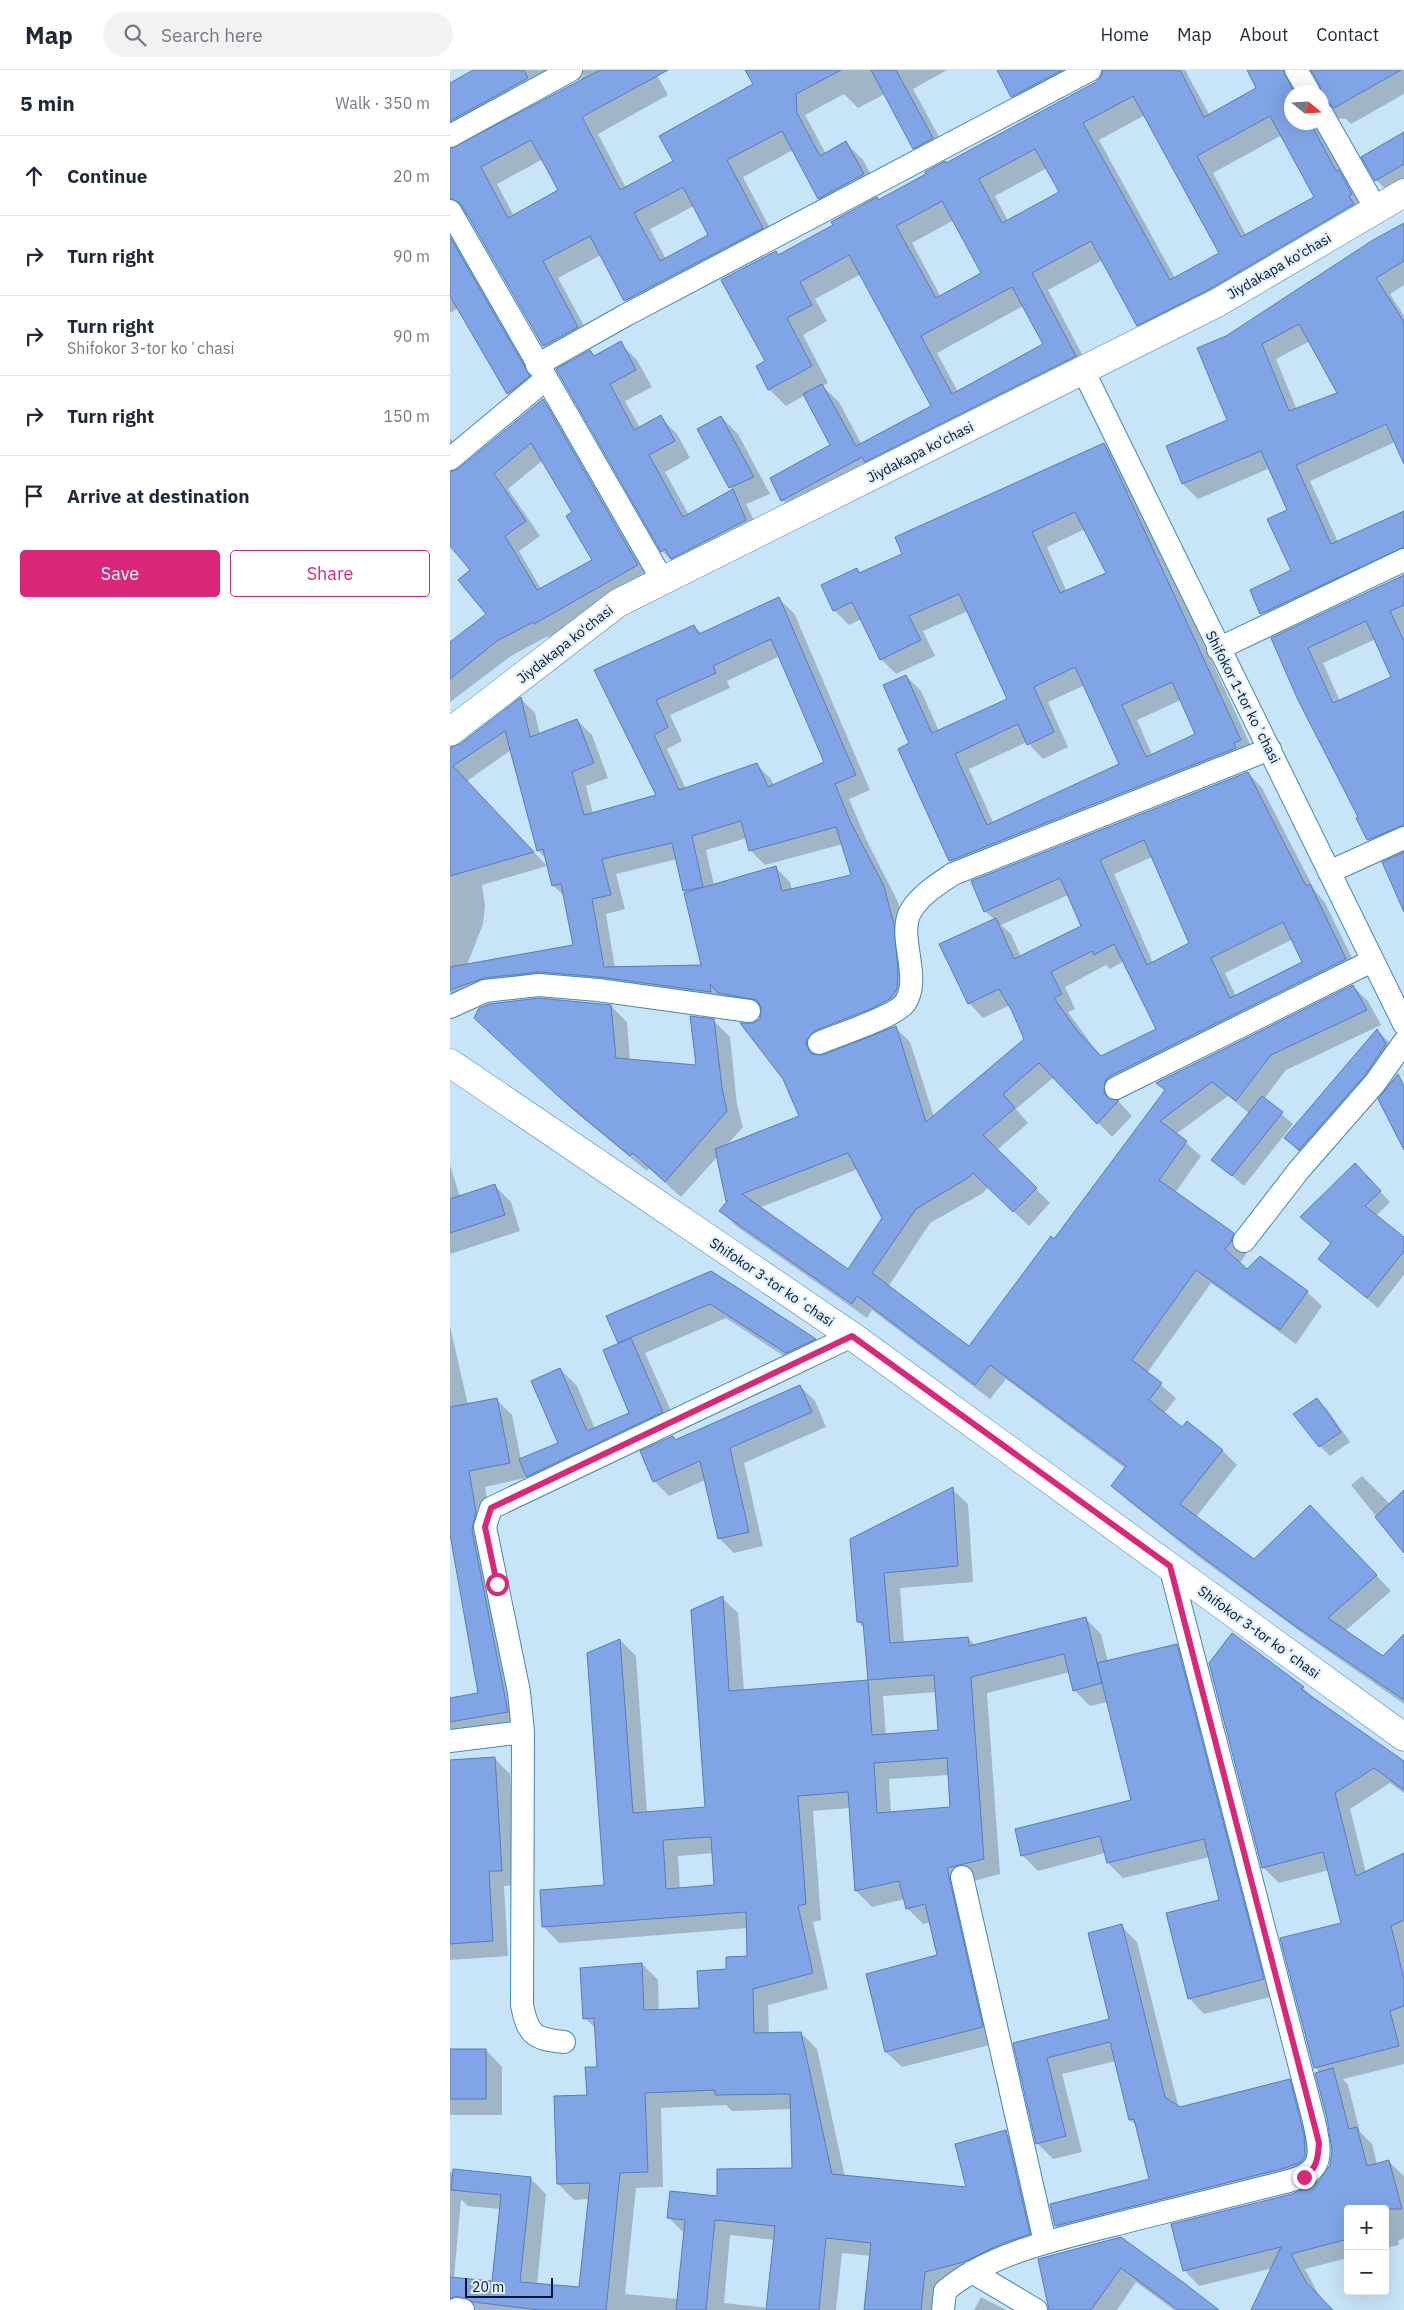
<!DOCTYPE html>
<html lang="en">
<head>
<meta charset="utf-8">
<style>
	:root { --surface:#fff; --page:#f2f2f3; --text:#1f2937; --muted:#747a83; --line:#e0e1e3; --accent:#db2777 }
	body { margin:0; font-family:"IBM Plex Sans",sans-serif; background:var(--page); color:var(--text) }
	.controls { position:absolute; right:15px; bottom:15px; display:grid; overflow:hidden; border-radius:5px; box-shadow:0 5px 20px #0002 }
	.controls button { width:45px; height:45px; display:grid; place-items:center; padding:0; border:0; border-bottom:1px solid var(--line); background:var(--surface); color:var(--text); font:25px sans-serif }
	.compass { position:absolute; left:834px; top:15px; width:45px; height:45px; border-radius:50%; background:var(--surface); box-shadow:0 5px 20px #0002; rotate:108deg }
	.scale { position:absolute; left:15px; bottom:12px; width:88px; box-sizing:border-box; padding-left:5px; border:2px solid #00172a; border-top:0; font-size:14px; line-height:18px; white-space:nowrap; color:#00172a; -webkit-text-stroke:4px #e1effa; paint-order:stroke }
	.stop { position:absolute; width:15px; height:15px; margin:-11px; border:4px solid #db2777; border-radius:50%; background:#fff }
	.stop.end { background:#db2777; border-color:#fff; box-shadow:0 1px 5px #0008 }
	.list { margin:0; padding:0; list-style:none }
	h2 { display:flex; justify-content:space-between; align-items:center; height:65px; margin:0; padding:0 20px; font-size:21px }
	h2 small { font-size:16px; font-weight:400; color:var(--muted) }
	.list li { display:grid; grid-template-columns:32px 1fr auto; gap:15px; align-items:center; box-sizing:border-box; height:80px; padding:0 20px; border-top:1px solid var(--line) }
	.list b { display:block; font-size:19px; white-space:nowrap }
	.list p { margin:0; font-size:16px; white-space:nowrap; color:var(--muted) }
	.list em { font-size:16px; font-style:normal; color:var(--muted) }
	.actions { display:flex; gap:10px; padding:15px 20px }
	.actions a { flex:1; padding:11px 0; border:1px solid var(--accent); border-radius:5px; text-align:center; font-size:18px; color:var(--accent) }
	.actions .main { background:var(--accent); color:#fff }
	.icon { flex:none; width:28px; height:28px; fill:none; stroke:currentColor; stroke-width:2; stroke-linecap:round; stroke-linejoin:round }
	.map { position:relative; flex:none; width:954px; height:2240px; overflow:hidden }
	header { display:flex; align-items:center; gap:30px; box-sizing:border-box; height:70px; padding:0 25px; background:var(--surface); border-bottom:1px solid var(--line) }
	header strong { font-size:24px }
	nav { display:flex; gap:28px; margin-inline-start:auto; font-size:18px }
	.search { width:350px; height:45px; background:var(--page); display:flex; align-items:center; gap:12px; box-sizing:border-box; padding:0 18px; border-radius:28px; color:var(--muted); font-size:19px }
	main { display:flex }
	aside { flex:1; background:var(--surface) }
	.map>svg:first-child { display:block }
	.shadow { fill:#0003; fill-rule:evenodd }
	.building { fill:#80a4e5; stroke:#597bb9; fill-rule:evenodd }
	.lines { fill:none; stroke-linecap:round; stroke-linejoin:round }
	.street-casing { stroke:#4188b9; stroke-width:24 }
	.secondary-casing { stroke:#4188b9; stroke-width:29 }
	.street { stroke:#fff; stroke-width:22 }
	.secondary { stroke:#fff; stroke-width:28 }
	.route { stroke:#db2777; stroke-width:6 }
	.labels { text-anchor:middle; stroke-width:4.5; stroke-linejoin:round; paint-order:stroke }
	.street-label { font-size:14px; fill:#00172a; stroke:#e1effa }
</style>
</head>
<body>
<header>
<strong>Map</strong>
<div class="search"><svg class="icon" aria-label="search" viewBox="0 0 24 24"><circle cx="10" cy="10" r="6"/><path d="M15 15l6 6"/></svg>Search here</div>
<nav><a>Home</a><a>Map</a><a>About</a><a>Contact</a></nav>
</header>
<main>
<aside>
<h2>5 min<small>Walk · 350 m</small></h2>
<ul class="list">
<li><svg class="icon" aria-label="ahead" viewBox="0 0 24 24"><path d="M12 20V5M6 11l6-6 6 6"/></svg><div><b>Continue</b></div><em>20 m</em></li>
<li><svg class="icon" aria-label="right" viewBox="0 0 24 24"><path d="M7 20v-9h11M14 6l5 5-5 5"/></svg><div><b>Turn right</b></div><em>90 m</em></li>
<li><svg class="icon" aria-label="right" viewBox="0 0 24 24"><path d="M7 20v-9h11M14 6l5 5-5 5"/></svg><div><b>Turn right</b><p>Shifokor 3-tor koʼchasi</p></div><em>90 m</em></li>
<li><svg class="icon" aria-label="right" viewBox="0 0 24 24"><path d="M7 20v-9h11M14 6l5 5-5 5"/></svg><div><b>Turn right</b></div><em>150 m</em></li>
<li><svg class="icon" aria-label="arrive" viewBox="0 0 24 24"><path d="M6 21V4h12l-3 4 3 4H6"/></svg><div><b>Arrive at destination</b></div></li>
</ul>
<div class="actions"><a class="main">Save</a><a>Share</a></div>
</aside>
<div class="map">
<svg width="954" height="2240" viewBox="0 0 954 2240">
	<rect width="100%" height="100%" fill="#c8e4f9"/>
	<path class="shadow" d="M26,0H204L218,25L148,64L176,118L225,92L305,15L297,0H497L463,19L499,85L480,95L464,78L435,24L408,38L394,24L355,45L376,84L396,73L413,90L430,121L386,145L369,128L343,80L293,107L329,175L192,247L175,230L151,185L108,208L144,274L111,292L94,276L19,146H11L95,323L74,340L58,324L8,238L0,243V14ZM134,4L128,13L5,80L10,71ZM93,89L110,121L64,146L47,114ZM244,136L260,166L216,189L200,159Z
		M549,0H735L760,46L808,19L798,0H954V24L901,54L896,49L885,48L872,35L873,21L864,3L857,5L851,22H842V52H872L918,141L705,272L688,255L653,190L598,220L642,303L349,447L332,430L382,375L355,325L336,336L319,319L317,292L325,182L329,186L647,13L653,4L579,42L562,26ZM695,45L770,184L725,208L649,70ZM832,65L866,128L796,165L763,103ZM597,98L610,123L558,151L545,126ZM504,150L533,204L491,227L462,173ZM411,204L483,336L412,375L389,332L372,316L378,313L353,265L377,251L365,229ZM573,236L594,275L508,322L487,283Z
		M954,64V120L943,126L926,110Z
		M954,153V215L940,224L954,246V391L945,372L860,411L888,472L954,442V498L827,558L812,543L802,521L843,501L839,440L820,398L748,429L733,414L778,350L777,267ZM860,271L889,323L847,340L826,289Z
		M170,273L187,290L202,317L175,331L190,358L210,347L227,364L240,388L215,402L239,445L283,421L249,360L271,347L288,364L320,424L296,434L312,467L229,498L212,481L140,282L145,287Z
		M93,330L107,345L202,510L99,568L98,566L61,586L0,632V574L37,544L22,500L0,474V368L17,388L2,403L9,400ZM93,390L123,443L144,490L91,519L69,481L90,466L58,419Z
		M654,374L669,389L805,685L515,806L500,791L450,679L461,674L456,606L471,621L489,661L558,630L518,541L473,561L485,586L446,604L431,589L412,549L399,555L384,540L406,499L411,504L454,485ZM635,459L658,503L617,522L597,477ZM635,615L671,695L544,754L519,699L577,672L593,689L618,677L598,632ZM731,630L747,664L702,685L687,650Z
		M954,506V775L933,785L918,770L908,749L910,747L823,569ZM926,569L943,607L890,631L873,593Z
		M329,529L344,543L420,720L399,729L416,769L448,832L458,871L461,934L378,975L370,986L374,987L445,957L460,972L484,1047L576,969L560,935L533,948L519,933L545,850L535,841L798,703L812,718L865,821L874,831L910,904L669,1026V1032L682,1046L662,1067L604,1007L566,1039L578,1053L547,1080L600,1133L579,1156L538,1117L533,1123L480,1153L438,1217L519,1278L604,1170L716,1020L903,917L918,931L931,955L836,1000L814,1029L843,1054L794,1116L763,1090L799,1043L778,1026L726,1064L751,1086L725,1123L783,1164L798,1179L795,1186L790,1193L797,1200L810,1188L857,1222L872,1236L846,1274L761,1213L697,1303L726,1328L714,1344L732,1358L773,1381L787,1395L746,1447L804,1490L875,1451L941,1521L895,1561L933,1587L954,1566V1634L855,1565L746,1485L677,1430L663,1416L676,1399L556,1309L540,1329L422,1240L417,1248L286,1156L271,1141L279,1131L268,1086L231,1127L199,1098L197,1101L125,1042L42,963L161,936L177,952L180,991L248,996L264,951L280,967L287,1035L293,1057L276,1076L351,1047L334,1008L304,955L311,949L312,943L105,916L12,934L0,922V678L10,675L71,629L85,643L90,665L127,650L142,665L158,708L136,716L143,744L208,726L146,601L244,556L252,564ZM330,586L375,693L324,715L321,709L306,694L236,719L217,679L232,671L220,645L280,618L277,611ZM61,680L88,780L97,790L104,816L115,827L124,876L17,895L33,854L35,835L32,815L97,796L17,711ZM297,768L300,780L315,795L393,774L402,806L342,820L340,812L325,797L264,815L256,780ZM702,787L741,874L703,893L664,804ZM227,789L234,821L237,823L252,896L165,898L156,844L175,839L166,804ZM618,825L633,857L571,887L561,864L551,855ZM843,869L854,892L786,926L775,903ZM674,891L708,959L651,987L618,942L625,939L615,917L656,895L660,899ZM408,1099L434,1148L398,1201L309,1138Z
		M928,961L942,975L929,1019L850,1083L836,1068Z
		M0,1095L10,1127L45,1116L61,1132L70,1161L0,1184Z
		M905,1095L940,1132L926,1146L954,1169V1205L928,1238L870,1189L882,1174L851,1147Z
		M261,1202L365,1270L380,1285L352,1298L276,1248L195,1283L229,1359L94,1423L73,1400L75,1408L35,1417L73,1658L0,1671V1629L30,1624L0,1460V1256L18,1335L46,1329L62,1345L71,1390L110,1374V1299L127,1316L145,1359L181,1343L169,1273Z
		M350,1316L365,1331L376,1357L294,1393L313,1476L284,1483L269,1468L255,1410L219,1426L204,1411L223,1367L226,1371Z
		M867,1329L877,1339L900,1372L880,1386L870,1376Z
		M912,1406L941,1435L954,1422V1481L901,1415Z
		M502,1419L518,1434L523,1512L450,1518L454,1573L518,1568L526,1576L635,1548L651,1564L658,1592L726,1575L742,1591L828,1925L754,1944L739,1928L771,1831L760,1787L673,1808L658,1793L655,1783L588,1801L572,1785L683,1731L658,1632L640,1636L624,1620L620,1602L537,1623L550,1804L512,1814L548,1973L452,1997L436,1982L489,1886L480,1852L473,1854L457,1838L455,1829L422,1837L406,1821L400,1738L363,1741L371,1850L363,1852L378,1919L318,1935L319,1964L351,1963L367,1979L395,2107L518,2119L555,2062L571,2078L595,2180L531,2207L488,2240H416L421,2186L392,2183L386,2240H0V2101L4,2105L80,2108L96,2124L87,2214L130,2218L139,2129L124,2130L108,2114L149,1998L146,1959L135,1948L192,1894L208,1910L209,1941L250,1939L277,1901L298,1887V1858L109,1873L94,1857L155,1817L170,1570L186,1586L197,1743L256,1739L272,1528L288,1543L294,1621L419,1612L415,1559L408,1552L402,1469ZM487,1622L490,1662L436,1666L433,1626ZM499,1705L501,1738L441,1743L439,1709ZM264,1783L266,1817L230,1819L228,1786ZM276,2035L282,2041L342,2039L344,2099L219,2148L235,2164L228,2229L175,2224L186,2118L213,2117L211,2038ZM11,2129L18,2136L50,2139L43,2212L4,2208ZM280,2165L325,2170L318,2238L274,2233Z
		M782,1564L853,1618L866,1630L954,1692V1723L940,1713L900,1739L916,1803L954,1785V1994L893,2009L898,2015L910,2062L922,2074L927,2094L938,2091L954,2106V2168L948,2171L949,2175L935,2178V2139H898V2188L855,2199L871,2229L882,2240H802L823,2198L749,2216L734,2200L844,2125L866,2114L875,2106L882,2092V2072L867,2004L870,2003L865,1997L893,1854L879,1800L829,1813L813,1797Z
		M44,1688L60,1704L67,1815L54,1816L58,1886L0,1890V1691Z
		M671,1856L687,1872L729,2039L839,2011L855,2027L871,2103L622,2172L606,2156L700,2110L687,2056L680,2050L666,1991L612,2004L632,2082L603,2089L587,2073L565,1974L660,1950Z
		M0,1980H36L52,1997V2045H0Z
		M670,2168L767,2240H724L686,2212L667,2240H600Z
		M531,2227L556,2240H524Z"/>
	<path class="building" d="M23,0H74L78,8L0,51V13Z
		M150,0H218L132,47L170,120L223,91L209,66L303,14L295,0H391L346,24L347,43L370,86L396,71L414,104L368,129L332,61L277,90L313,158L174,231L140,166L93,191L128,257L93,276L11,134L0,128V79ZM81,70L108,120L58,148L31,97ZM233,117L258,165L210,191L184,143Z
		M421,0H446L483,68L463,79Z
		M547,0H612L561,27Z
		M653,0H730L754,47L806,18L797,0H833L844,22H842V52H860L886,101L889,100L902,124L899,126L904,134L760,219L687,256L641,171L582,203L626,286L415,392L412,387L331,431L320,408L380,375L353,324L372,314L406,376L481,336L399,185L350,212L362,235L337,248L362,296L318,320L306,296L315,291L271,210L326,181L328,185L383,155L381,152L427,127L428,130L476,104L475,102L495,91L496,93L646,12L651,7ZM683,26L769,183L720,210L633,53ZM820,46L864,127L791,167L747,86ZM585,79L609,122L552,153L529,109ZM492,131L531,203L486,228L446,156ZM562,217L593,274L502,324L471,266Z
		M861,0H951L884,38L879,33L872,31L870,16Z
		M954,62V94L925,111L911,87Z
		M954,153V191L926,208L954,252V394L936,354L846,395L881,474L954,441V477L810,544L800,520L841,500L817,449L837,440L811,381L732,414L716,376L777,350L747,278L776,266L923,170ZM849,254L887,323L839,341L812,274Z
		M0,167L80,306L57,324L0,226Z
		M171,271L186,300L160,314L184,360L211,345L225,371L199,385L233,447L283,419L296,450L221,489L215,479L211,482L106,299L140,280L144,286Z
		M93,329L188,495L84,554L83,552L47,571L0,609V572L36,544L8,510L20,500L0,476V402L8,399ZM81,373L122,442L116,446L142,490L87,520L55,466L76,451L44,404Z
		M271,346L304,407L279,418L247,359Z
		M654,373L791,670L784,673L786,678L499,791L448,679L459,673L433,615L456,605L482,663L557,629L509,524L459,546L471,570L430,590L402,532L383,541L371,515L407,498L409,503L452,484L445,467ZM625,442L656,503L610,523L582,462ZM625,597L669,694L537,755L505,684L568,654L577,675L604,662L584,617ZM722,612L745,664L696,687L672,635Z
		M954,505V535L940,541L954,571V755L917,770L906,748L908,747L848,630L821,568ZM916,551L941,607L883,633L858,578Z
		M329,527L406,705L385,714L401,753L434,816L444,855L448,900L447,919L441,928L423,938L364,961L356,971L357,977L361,984L373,985L446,956L476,1052L574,969L562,941L549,919L518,934L489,874L546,848L564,889L631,856L610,808L534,842L521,811L798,702L856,816L860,814L896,889L660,1006L655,1011L654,1023L659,1029L669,1030L647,1054L589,993L553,1024L565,1038L533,1065L587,1118L563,1142L523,1103L518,1108L466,1139L422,1203L519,1276L601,1166L604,1169L715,1020L706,1013L903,915L917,940L821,985L786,1031L762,1012L710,1051L737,1071L709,1110L784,1163L781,1172L775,1179L797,1199L810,1186L858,1221L830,1260L746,1200L682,1290L712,1313L699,1330L732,1357L737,1351L773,1380L730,1434L804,1489L860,1435L927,1505L878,1548L933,1586L954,1564V1630L838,1551L730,1470L661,1416L676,1396L540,1295L525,1315L407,1226L402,1234L269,1141L278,1130L276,1131L265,1079L349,1046L333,1009L290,953H303L310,949L311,937L307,930L268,923L260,914L261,922L150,907L90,902L34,908L0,920V897L123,875L111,814L102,816L93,779L87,781L55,661L3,696L84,782L0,806V677L10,674L71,627L80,667L127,649L144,693L122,702L134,745L206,725L144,600L244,555L249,564ZM321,569L374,692L318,717L307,693L229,720L204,665L218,657L206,630L266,603L263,596ZM291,751L299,781L386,757L401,805L332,821L326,796L234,823L251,895L154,897L142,829L161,825L152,789L222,773L233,821L253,817L242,766ZM694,770L739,873L697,895L650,790ZM833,852L852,892L780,928L761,888ZM664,874L706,959L651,986L628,962L604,928L612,924L601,902L642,881L644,885ZM398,1083L432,1148L398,1199L292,1124Z
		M954,782V842L932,792Z
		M89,928L161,935L166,988L246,995L240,946L264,949L272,1018L277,1041L215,1112L183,1083L180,1086L108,1026L24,948L29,938L39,934Z
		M927,959L936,974L915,1005L849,1080L834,1068Z
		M948,1004L954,1016V1080L928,1029Z
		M812,1026L833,1042L782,1106L761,1090Z
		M905,1093L931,1121L915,1136L954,1167V1181L917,1228L868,1189L881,1173L850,1147Z
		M45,1114L55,1145L0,1163V1129Z
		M261,1201L291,1220L366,1269L336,1283L260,1234L168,1273L156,1246Z
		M181,1268L213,1342L76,1407L69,1389L108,1373L81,1311L110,1298L137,1361L179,1343L153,1280Z
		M350,1315L362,1342L280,1378L299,1462L268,1469L250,1391L203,1412L190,1381L223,1366L225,1370Z
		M47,1328L60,1393L19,1401L26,1441L22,1460L58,1642L0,1652V1628L28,1623L0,1464V1337Z
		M867,1328L891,1362L869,1377L843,1344Z
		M503,1417L508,1496L434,1503L440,1573L518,1567L519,1576L636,1547L652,1613L623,1621L614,1584L521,1607L534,1789L497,1798L533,1957L435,1982L416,1904L487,1885L475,1834L456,1839L449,1811L405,1821L398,1722L348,1726L356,1834L348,1836L363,1903L303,1919L304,1963L351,1962L382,2104L516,2117L505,2074L556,2060L580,2164L553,2173L514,2192L475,2202L471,2240H414L421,2173L376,2168L369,2240H316L325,2156L265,2150L256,2240H226L235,2150L217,2148L220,2121L267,2126V2099L342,2098L340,2024L265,2025V2020L195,2023L198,2102L170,2103L156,2240H90L23,2232L9,2226L0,2228V2207L42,2211L51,2125L1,2120L3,2099L81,2107L70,2212L129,2217L140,2113L107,2114L104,2026L137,2025L135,1997H147L144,1948L133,1949L130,1898L192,1893L194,1940L249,1938L247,1901L276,1899V1887L297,1886L296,1842L92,1857L90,1820L154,1815L137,1583L170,1569L183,1743L255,1737L241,1540L273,1526L279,1621L418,1610L413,1552H407L400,1469ZM484,1605L488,1660L422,1665L418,1610ZM497,1688L500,1737L427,1743L424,1693ZM261,1767L264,1815L216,1819L213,1770Z
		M954,1420V1483L925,1447Z
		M782,1563L854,1617L851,1619L954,1691V1720L924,1698L885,1723L906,1806L954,1783V1850L941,1856L954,1909V1936L940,1941L949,1976L864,1998L830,1868L891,1853L873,1782L812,1798L759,1593Z
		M727,1574L814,1909L738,1929L716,1843L769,1830L754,1769L657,1793L650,1766L571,1786L565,1759L681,1730L647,1593Z
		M45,1687L52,1801H39L43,1871L0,1874V1690Z
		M672,1854L715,2027L730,2037L840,2009L854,2065L855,2086L851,2092L835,2098L605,2156L600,2134L699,2109L684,2049L679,2050L660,1972L597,1988L616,2066L586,2074L563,1973L659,1949L638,1863Z
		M0,1979H36V2029H0Z
		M883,1998L899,2059L907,2057L917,2096L939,2090L952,2139H898V2169L841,2184L856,2212L883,2240H801L831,2177L733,2201L721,2154L842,2124L869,2111L880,2095L882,2081L877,2048L865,2003Z
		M671,2167L734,2213L769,2240H728L671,2198L641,2240H599L588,2189Z"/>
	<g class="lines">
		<defs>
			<path id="street" d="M846,0L859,22
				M872,44L926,139
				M0,66L121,0
				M0,141L213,511
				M87,295L176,245L640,0
				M633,300L954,954
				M0,389L96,309
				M768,579L954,490
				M879,802L954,768
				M0,937L35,921L89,915L148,920L299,941
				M369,973C387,965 445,947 455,933C473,907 445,864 462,839C472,824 488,814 503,804L820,679
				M666,1018L922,891
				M794,1171L849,1100L925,1013L954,972
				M0,1671L73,1662
				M512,1807L595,2172
				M114,1972C84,1969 78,1965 72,1935L73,1662L69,1622L35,1457L41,1438L402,1266
				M522,2202L586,2240
				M7,2239L13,2240
				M493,2240L495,2221C541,2181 621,2166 679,2151C732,2138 785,2125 839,2111C875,2101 871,2084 864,2051L720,1496"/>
			<path id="secondary" d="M0,662L168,533L767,233L954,123
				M0,993L402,1266L954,1667"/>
		</defs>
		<use href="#street" class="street-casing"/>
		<use href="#secondary" class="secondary-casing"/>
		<use href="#street" class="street"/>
		<use href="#secondary" class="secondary"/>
	</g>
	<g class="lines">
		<path class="route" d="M47,1514L35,1457L41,1438L402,1266L720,1496L869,2073C868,2088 867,2099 854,2107"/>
	</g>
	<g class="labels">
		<g class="street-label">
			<text transform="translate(829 196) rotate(-30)" y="5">Jiydakapa ko'chasi</text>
			<text transform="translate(470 382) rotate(-27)" y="5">Jiydakapa ko'chasi</text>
			<text transform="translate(115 574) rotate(-38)" y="5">Jiydakapa ko'chasi</text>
			<text transform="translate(793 627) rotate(63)" y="5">Shifokor 1-tor koʼchasi</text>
			<text transform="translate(322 1212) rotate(34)" y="5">Shifokor 3-tor koʼchasi</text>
			<text transform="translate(809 1562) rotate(36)" y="5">Shifokor 3-tor koʼchasi</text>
		</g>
	</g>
</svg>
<div class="controls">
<button>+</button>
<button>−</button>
</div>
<svg class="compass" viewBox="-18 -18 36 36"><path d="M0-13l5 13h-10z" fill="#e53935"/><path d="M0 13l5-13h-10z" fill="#747a83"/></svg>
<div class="scale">20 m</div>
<div class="stop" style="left:47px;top:1514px"></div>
<div class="stop end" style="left:854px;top:2107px"></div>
</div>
</main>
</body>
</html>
